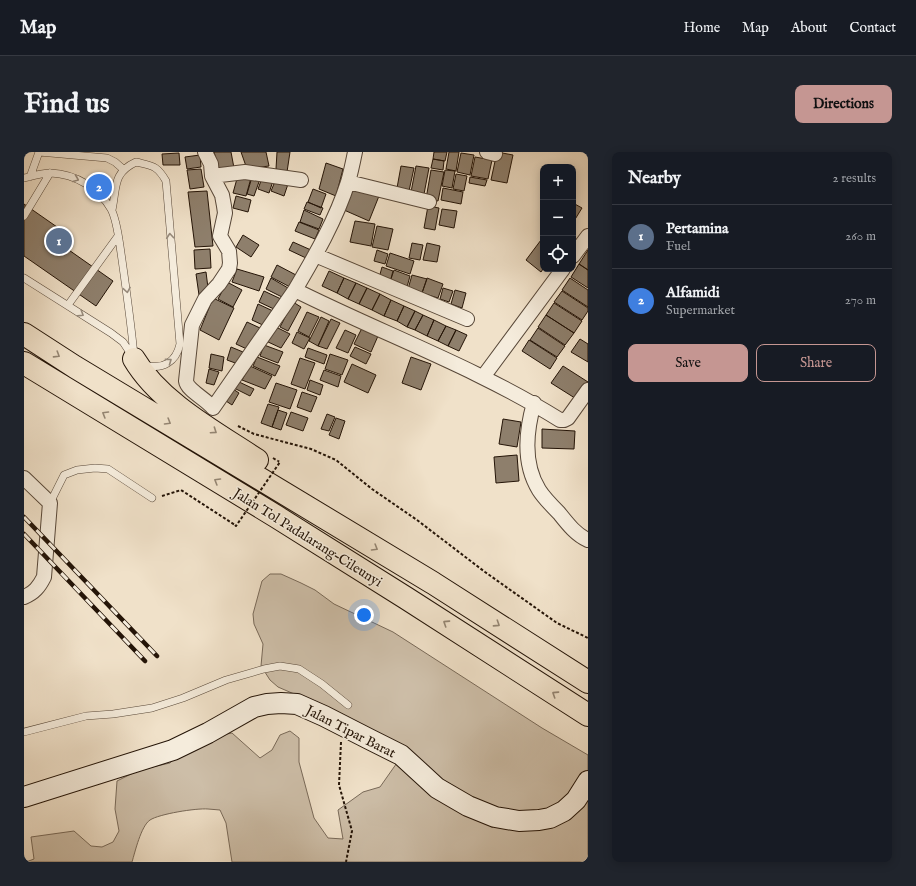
<!DOCTYPE html>
<html lang="en">
<head>
<meta charset="utf-8">
<style>
	:root { --surface:#171b24; --page:#20242c; --text:#f1f3f6; --muted:#9ea1a6; --line:#363941; --accent:#c59692 }
	body { margin:0; font-family:"IM FELL English",serif; background:var(--page); color:var(--text) }
	.controls { position:absolute; right:12px; top:12px; display:grid; overflow:hidden; border-radius:8px; box-shadow:0 2px 10px #0003 }
	.controls button { width:36px; height:36px; display:grid; place-items:center; padding:0; border:0; border-bottom:1px solid var(--line); background:var(--surface); color:var(--text); font:20px sans-serif }
	.you { position:absolute; left:340px; top:463px; width:14px; height:14px; margin:-10px; border:3px solid #fff; border-radius:50%; background:#1a73e8; box-shadow:0 0 0 6px #1a73e833 }
	.badge { display:grid; place-items:center; width:26px; height:26px; border-radius:50%; background:var(--accent); color:#fff; font-size:13px; font-weight:700 }
	.pin { position:absolute; translate:-50% -50%; border:2px solid #fff; box-shadow:0 1px 4px #0006 }
	.list { margin:0; padding:0; list-style:none }
	h2 { display:flex; justify-content:space-between; align-items:center; height:52px; margin:0; padding:0 16px; font-size:17px }
	h2 small { font-size:13px; font-weight:400; color:var(--muted) }
	.list li { display:grid; grid-template-columns:26px 1fr auto; gap:12px; align-items:center; box-sizing:border-box; height:64px; padding:0 16px; border-top:1px solid var(--line) }
	.list b { display:block; font-size:15px; white-space:nowrap }
	.list p { margin:0; font-size:13px; white-space:nowrap; color:var(--muted) }
	.list em { font-size:13px; font-style:normal; color:var(--muted) }
	.actions { display:flex; gap:8px; padding:12px 16px }
	.actions a { flex:1; padding:9px 0; border:1px solid var(--accent); border-radius:8px; text-align:center; font-size:14px; color:var(--accent) }
	.actions .main { background:var(--accent); color:#111 }
	.icon { flex:none; width:22px; height:22px; fill:none; stroke:currentColor; stroke-width:2; stroke-linecap:round; stroke-linejoin:round }
	.map { position:relative; flex:none; width:564px; height:710px; overflow:hidden; border-radius:8px }
	header { display:flex; align-items:center; gap:24px; box-sizing:border-box; height:56px; padding:0 20px; background:var(--surface); border-bottom:1px solid var(--line) }
	header strong { font-size:19px }
	nav { display:flex; gap:22px; margin-inline-start:auto; font-size:14px }
	.intro { display:flex; align-items:center; justify-content:space-between; box-sizing:border-box; height:96px; padding:0 24px }
	h1 { margin:0; font-size:28px }
	.button { padding:10px 18px; border-radius:8px; background:var(--accent); color:#111; font-size:14px; font-weight:700 }
	main { display:flex; gap:24px; padding:0 24px }
	aside { flex:1; background:var(--surface); border-radius:8px; box-shadow:0 2px 10px #0003 }
	.map>svg:first-child { display:block }
	.green { fill:#cdbea8; stroke:#786958 }
	.building { fill:#8e7f6c; stroke:#241407 }
	.lines { fill:none; stroke-linecap:round; stroke-linejoin:round }
	.lane-casing { stroke:#574738; stroke-width:8 }
	.street-casing { stroke:#574738; stroke-width:16 }
	.secondary-casing { stroke:#241407; stroke-width:22 }
	.highway-casing { stroke:#241407; stroke-width:24 }
	.path { stroke:#241407; stroke-width:2; stroke-dasharray:3 2; stroke-linecap:butt }
	.lane { stroke:#f5ecdc; stroke-width:7 }
	.street { stroke:#f5ecdc; stroke-width:14 }
	.secondary { stroke:#f5ecdc; stroke-width:20 }
	.highway { stroke:#f0e1c9; stroke-width:22 }
	.rail-casing { stroke:#241407; stroke-width:4.5 }
	.rail { stroke:#f5ecdc; stroke-width:3; stroke-dasharray:9; stroke-linecap:butt }
	.path-bridge { stroke:#241407; stroke-width:2; stroke-dasharray:3 2; stroke-linecap:butt }
	.oneway { stroke:#978b7c }
	.oneway2 { stroke:#948572 }
	.labels { text-anchor:middle; stroke-width:3; stroke-linejoin:round; paint-order:stroke }
	.street-label { font-size:14px; fill:#241407; stroke:#f5ecdc }
</style>
</head>
<body>
<header>
<strong>Map</strong>
<nav><a>Home</a><a>Map</a><a>About</a><a>Contact</a></nav>
</header>
<div class="intro"><h1>Find us</h1><a class="button">Directions</a></div>
<main>
<div class="map">
<svg width="564" height="710" viewBox="0 0 564 710">
	<rect width="100%" height="100%" fill="#f0e1c9"/>
	<filter id="stains"><feTurbulence type="fractalNoise" baseFrequency=".005" numOctaves="4"/><feColorMatrix values="0 0 0 0 .2 0 0 0 0 .09 0 0 0 0 .02 0 0 0 .5 -.17"/></filter>
	<radialGradient id="worn" r=".72"><stop offset=".6" stop-color="#630" stop-opacity="0"/><stop offset="1" stop-color="#630" stop-opacity=".3"/></radialGradient>
	<path class="green" d="M246,422H257L277,431L291,438L310,452L369,480L518,576L564,603V710H208L202,671L196,658C192,658 188,657 184,657C172,656 135,662 126,668C117,674 111,700 108,710H2L10,707L7,685L50,679L67,694L78,695L89,690L95,679L91,657L93,629L115,618L146,611L150,606L203,582L208,581L236,606L248,598L256,583L266,579L275,586V610L290,666L304,686L319,687L314,658L339,640L356,635L382,598L314,561L254,535L246,528L237,514L239,492L230,472L229,462L238,429Z"/>
	<path class="building" d="M190,0H207L210,16L195,18Z
		M217,0H242L245,14L223,17Z
		M253,0H266L263,20L252,17Z
		M410,0H423L421,9L409,7Z
		M425,0H435L432,19L422,17Z
		M473,0L489,3L483,31L467,28Z
		M155,1L156,13H139L138,2Z
		M437,1L450,3L446,23L433,20Z
		M176,3L177,15L163,17L161,5Z
		M451,5L468,8L464,27L447,24Z
		M409,7L420,9L419,18L407,16Z
		M302,11L319,17L312,44L295,37Z
		M377,14L390,16L385,39L373,36Z
		M392,14L405,16L400,42L387,40Z
		M177,17L180,35L166,37L163,18Z
		M407,18L420,20L414,49L402,47Z
		M421,18L431,19L428,36L418,34Z
		M432,22L443,24L440,39L429,37Z
		M214,23L227,26L222,44L209,41Z
		M228,25L236,27L230,44L223,42Z
		M446,25L463,28L461,34L445,31Z
		M238,26L249,29L245,41L234,37Z
		M252,27L264,32L260,44L247,39Z
		M330,36L355,44L345,69L320,58Z
		M419,36L439,40L437,52L417,48Z
		M289,37L302,42L297,56L284,50Z
		M183,39L189,94L171,95L164,40Z
		M212,44L227,48L224,60L209,56Z
		M283,50L299,56L296,63L280,57Z
		M549,51L558,56L550,69L549,68Z
		M0,52L33,75L42,96L89,129L72,154L0,104Z
		M404,54L415,56L411,78L400,76Z
		M418,57L433,59L430,76L415,73Z
		M280,58L299,67L295,77L276,70Z
		M331,69L351,72L347,94L326,90Z
		M275,70L295,78L291,87L271,79Z
		M353,74L369,77L364,98L348,95Z
		M219,83L235,93L227,105L212,95Z
		M517,88L519,90V117L517,120L502,108Z
		M269,90L287,98L282,106L265,98Z
		M388,91L399,93L396,108L385,106Z
		M403,91L416,94L413,110L399,108Z
		M186,97L187,116L171,117L170,98Z
		M353,98L364,102L361,112L350,109Z
		M564,98V118L555,112Z
		M366,101L390,109L386,122L362,114Z
		M555,112L564,118V136L547,125Z
		M253,113L272,123L266,135L247,125Z
		M358,115L369,119L366,130L355,126Z
		M213,117L240,125L235,139L208,130Z
		M370,118L386,124L383,135L366,130Z
		M305,119L320,126L313,141L298,134Z
		M182,120L184,136L179,142L175,143L172,122Z
		M388,123L403,127L398,141L384,137Z
		M247,126L264,136L260,146L242,137Z
		M320,126L332,131L324,147L313,141Z
		M403,126L419,132L414,146L398,141Z
		M546,126L564,138V155L538,138Z
		M203,130L218,138L209,155L194,147Z
		M332,131L343,136L335,152L324,147Z
		M343,136L356,142L348,158L335,152Z
		M419,136L429,139L425,150L416,147Z
		M431,138L442,141L438,156L427,152Z
		M240,139L257,147L252,158L235,150Z
		M538,139L564,156V159L558,168L530,150Z
		M356,142L367,148L360,164L348,158Z
		M189,146L210,156L195,188L176,178Z
		M367,148L380,154L373,169L360,164Z
		M269,150L277,155L264,179L256,175Z
		M530,151L558,169L550,181L522,163Z
		M234,152L249,159L243,175L228,168Z
		M380,154L391,159L383,175L373,169Z
		M391,159L399,163L391,178L383,175Z
		M283,160L295,165L285,185L274,179Z
		M399,163L410,168L403,184L391,178Z
		M522,163L550,181L541,193L514,175Z
		M297,165L305,169L294,194L285,189Z
		M307,167L316,171L303,197L294,194Z
		M410,168L422,174L414,189L403,184Z
		M223,170L236,176L225,198L212,192Z
		M250,174L266,182L257,196L242,189Z
		M422,174L432,178L424,194L414,189Z
		M338,176L354,184L347,200L330,192Z
		M514,176L541,194L533,205L506,188Z
		M321,178L332,183L324,201L312,196Z
		M432,178L443,183L435,199L424,194Z
		M273,180L286,186L280,197L268,191Z
		M556,187L564,192V210L547,200Z
		M505,188L533,206L526,217L498,199Z
		M240,193L259,200L254,211L236,204Z
		M207,195L219,200L214,212L203,208Z
		M331,195L347,202L342,212L326,204Z
		M284,196L303,203L300,212L281,205Z
		M187,202L200,205L198,219L185,216Z
		M306,202L324,208L318,223L301,217Z
		M233,205L256,214L251,224L229,214Z
		M387,205L407,212L397,238L378,231Z
		M276,206L291,211L281,237L267,232Z
		M328,212L352,223L344,241L320,230Z
		M226,214L248,224L241,237L218,228Z
		M539,214L564,230V232L554,248L527,231Z
		M185,217L195,220L190,233L182,231Z
		M300,218L317,224L314,235L296,228Z
		M286,228L299,233L296,243L283,238Z
		M213,229L230,237L226,244L210,236Z
		M252,231L273,238L266,257L245,250Z
		M209,237L215,241L208,253L202,249Z
		M278,240L293,245L287,260L273,255Z
		M244,252L255,255L248,275L237,271Z
		M254,258L263,261L257,278L248,275Z
		M267,260L284,266L279,279L262,273Z
		M303,262L311,265L305,279L297,277Z
		M312,266L321,269L315,287L305,283Z
		M479,267L497,270L493,295L475,292Z
		M518,277L551,279L550,297L518,296Z
		M493,303L495,329L472,331L470,305Z"/>
	<g class="lines">
		<defs>
			<path id="lane" d="M15,0L83,6L91,10L99,17
				M6,25L15,0
				M0,26C8,24 18,21 27,21C51,22 75,36 87,57C93,68 95,88 97,101C102,136 107,170 110,204
				M88,58C93,36 88,21 112,10C128,14 133,13 142,29L156,192C152,210 139,218 121,213
				M0,64L26,21
				M0,126L87,181L99,190L109,205
				M44,153L94,84
				M26,351L40,323L53,318L71,316L84,317L128,346
				M0,580L62,564L89,562L128,556L159,546L202,528L240,517L256,514L275,517L298,532L324,553"/>
			<path id="street" d="M181,0L187,12L188,24L198,43L200,54L201,61L196,84L205,99L206,111L205,117L195,132L181,147L168,173L162,229C163,238 182,247 189,256L271,138C291,104 312,68 324,30C327,20 329,10 331,0
				M463,0L471,2
				M188,24L221,20L277,28
				M324,30L405,50
				M291,103L443,167
				M549,104L564,84
				M271,138C359,182 453,216 536,268H540L544,266L564,238
				M459,225L539,117
				M510,251C502,279 499,312 515,338C520,346 528,354 535,361C543,371 552,383 564,388
				M0,326L26,351L20,425C15,435 10,441 0,445"/>
			<path id="secondary" d="M0,645L149,598L184,581L230,555L243,552L257,551L273,552L300,564L345,587L377,603L413,636L444,654L471,665L495,669L515,668L526,666L540,659L552,648L564,629"/>
			<path id="highway" d="M0,182L51,215L409,431L564,530
				M110,207C136,251 191,280 233,308
				M0,211L253,365L382,446L564,563"/>
		</defs>
		<use href="#lane" class="lane-casing"/>
		<use href="#street" class="street-casing"/>
		<use href="#secondary" class="secondary-casing"/>
		<use href="#highway" class="highway-casing"/>
		<path class="path" d="M214,274L230,282L287,297L312,308L348,337L393,368L461,420L533,471L564,486
			M249,306L254,309
			M138,344L157,338L211,373
			M317,590L315,633L328,679L322,710"/>
		<use href="#lane" class="lane"/>
		<use href="#street" class="street"/>
		<use href="#secondary" class="secondary"/>
		<use href="#highway" class="highway"/>
		<defs>
			<path id="rail" d="M0,365L133,504
				M0,382L121,509"/>
		</defs>
		<use href="#rail" class="rail-casing"/>
		<use href="#rail" class="rail"/>
		<path class="path-bridge" d="M211,373L212,374L256,310L254,309"/>
	</g>
	<defs><path id="oneway-chevron" d="M-2-3.5L2.5 0L-2 3.5" fill="none" stroke-width="1.6" stroke-linecap="round" stroke-linejoin="round"/></defs>
	<g class="oneway">
		<use href="#oneway-chevron" transform="translate(52 27) rotate(23)"/>
		<use href="#oneway-chevron" transform="translate(146 84) rotate(-95)"/>
		<use href="#oneway-chevron" transform="translate(103 138) rotate(81)"/>
		<use href="#oneway-chevron" transform="translate(57 162) rotate(32)"/>
		<use href="#oneway-chevron" transform="translate(145 209) rotate(-36)"/>
	</g>
	<g class="oneway2">
		<use href="#oneway-chevron" transform="translate(33 203) rotate(32)"/>
		<use href="#oneway-chevron" transform="translate(81 262) rotate(-149)"/>
		<use href="#oneway-chevron" transform="translate(144 270) rotate(31)"/>
		<use href="#oneway-chevron" transform="translate(190 279) rotate(34)"/>
		<use href="#oneway-chevron" transform="translate(193 329) rotate(-149)"/>
		<use href="#oneway-chevron" transform="translate(351 396) rotate(31)"/>
		<use href="#oneway-chevron" transform="translate(422 471) rotate(-147)"/>
		<use href="#oneway-chevron" transform="translate(473 472) rotate(33)"/>
		<use href="#oneway-chevron" transform="translate(531 542) rotate(-147)"/>
	</g>
	<g class="labels">
		<g class="street-label">
			<text transform="translate(284 385) rotate(32)" y="5">Jalan Tol Padalarang–Cileunyi</text>
			<text transform="translate(327 579) rotate(27)" y="5">Jalan Tipar Barat</text>
		</g>
	</g>
	<rect width="100%" height="100%" filter="url(#stains)"/>
	<rect width="100%" height="100%" fill="url(#worn)"/>
</svg>
<div class="controls">
<button>+</button>
<button>−</button>
<button><svg class="icon" aria-label="locate" viewBox="0 0 24 24"><circle cx="12" cy="12" r="6"/><path d="M12 2v4M12 18v4M2 12h4M18 12h4"/></svg></button>
</div>
<div class="you"></div>
<div class="pin badge" style="left:35px;top:89px;background:#5c6f8a">1</div>
<div class="pin badge" style="left:75px;top:35px;background:#3f7fe0">2</div>
</div>
<aside>
<h2>Nearby<small>2 results</small></h2>
<ul class="list">
<li><span class="badge" style="background:#5c6f8a">1</span><div><b>Pertamina</b><p>Fuel</p></div><em>260 m</em></li>
<li><span class="badge" style="background:#3f7fe0">2</span><div><b>Alfamidi</b><p>Supermarket</p></div><em>270 m</em></li>
</ul>
<div class="actions"><a class="main">Save</a><a>Share</a></div>
</aside>
</main>
</body>
</html>
